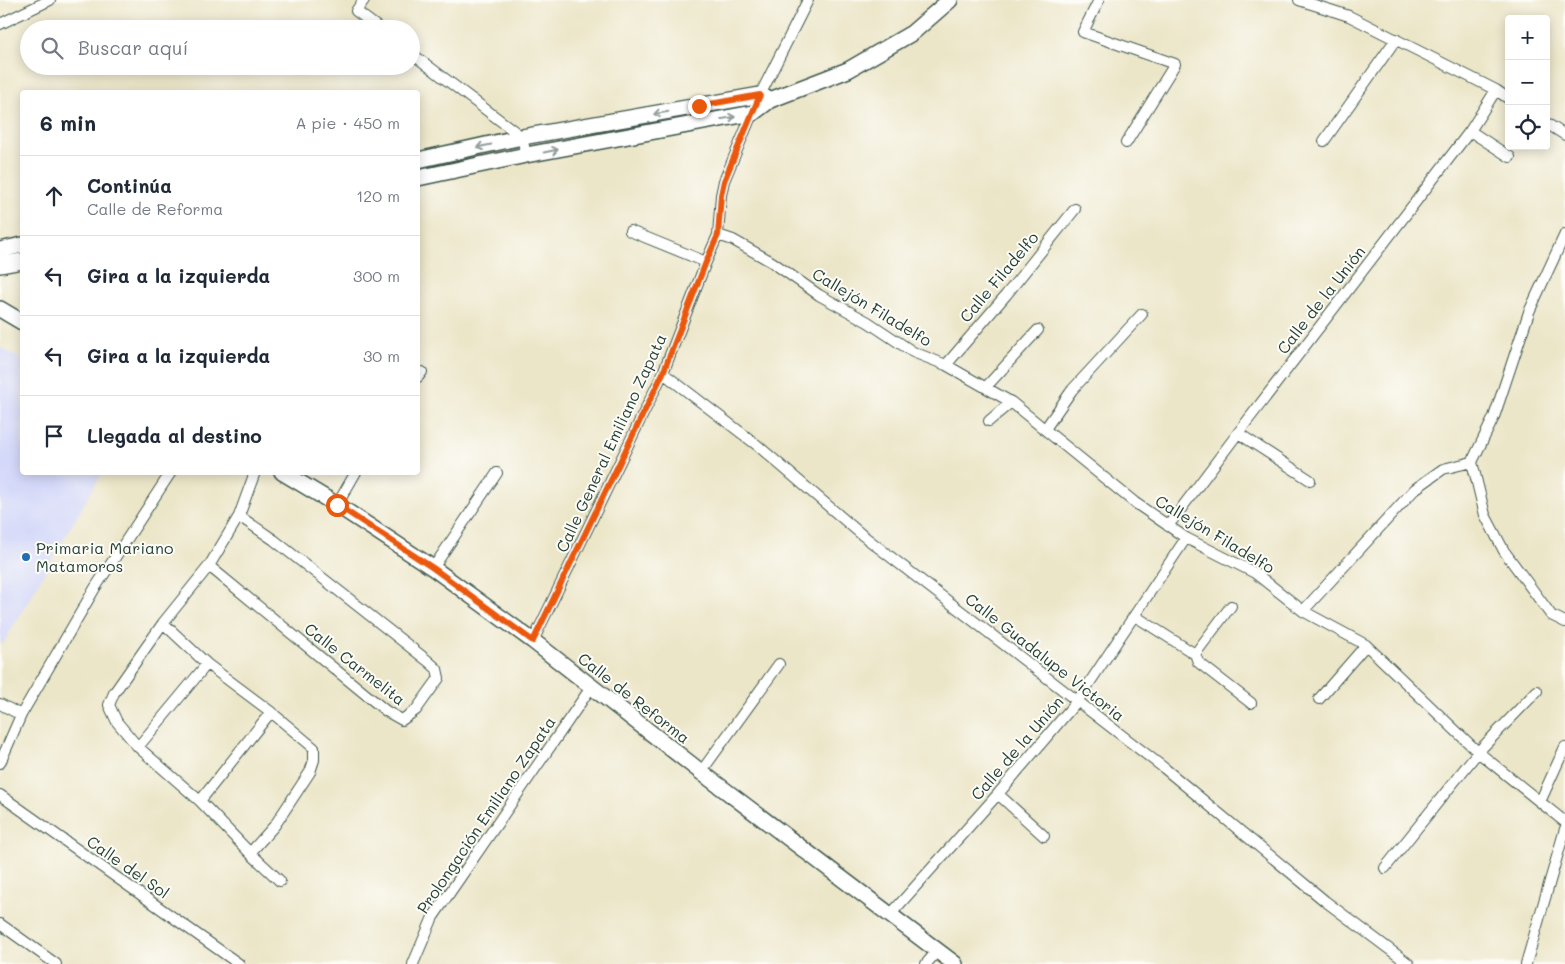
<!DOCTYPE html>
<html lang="es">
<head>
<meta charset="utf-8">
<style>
	:root { --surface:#fff; --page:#f2f2f3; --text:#1f2937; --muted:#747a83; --line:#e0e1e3 }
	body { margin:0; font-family:Mali,sans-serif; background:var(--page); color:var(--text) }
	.controls { position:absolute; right:15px; top:15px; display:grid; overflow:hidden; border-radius:5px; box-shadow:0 2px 12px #0003 }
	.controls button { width:45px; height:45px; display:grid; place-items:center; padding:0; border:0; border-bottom:1px solid var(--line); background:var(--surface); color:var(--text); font:25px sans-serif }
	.stop { position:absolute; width:15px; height:15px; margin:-11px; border:4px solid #ea580c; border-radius:50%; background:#fff }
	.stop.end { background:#ea580c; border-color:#fff; box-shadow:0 1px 5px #0008 }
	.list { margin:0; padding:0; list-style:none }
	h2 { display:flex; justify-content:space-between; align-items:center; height:65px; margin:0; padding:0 20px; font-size:21px }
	h2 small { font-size:16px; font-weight:400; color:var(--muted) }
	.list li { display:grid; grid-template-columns:32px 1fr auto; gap:15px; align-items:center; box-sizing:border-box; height:80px; padding:0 20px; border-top:1px solid var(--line) }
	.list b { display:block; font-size:19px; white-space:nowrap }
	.list p { margin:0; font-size:16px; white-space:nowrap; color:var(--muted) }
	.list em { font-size:16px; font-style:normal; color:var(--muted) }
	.icon { flex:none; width:28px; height:28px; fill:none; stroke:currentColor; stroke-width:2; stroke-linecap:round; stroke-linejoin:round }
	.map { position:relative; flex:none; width:1565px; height:964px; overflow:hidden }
	.search { position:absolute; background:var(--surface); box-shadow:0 2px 12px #0003; left:20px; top:20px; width:400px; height:55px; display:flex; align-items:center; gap:12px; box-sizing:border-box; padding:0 18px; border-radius:28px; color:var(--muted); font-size:19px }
	.panel { position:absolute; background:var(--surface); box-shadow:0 2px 12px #0003; left:20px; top:90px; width:400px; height:385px; border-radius:5px }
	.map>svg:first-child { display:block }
	.built { fill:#d4d8f9 }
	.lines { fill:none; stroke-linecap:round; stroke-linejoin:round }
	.street-casing { stroke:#3e564a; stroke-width:12 }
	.secondary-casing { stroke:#3e564a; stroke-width:18 }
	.street { stroke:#fff; stroke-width:10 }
	.secondary { stroke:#fff; stroke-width:15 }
	.oneway { stroke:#8f9e9a }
	.route { stroke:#ea580c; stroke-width:6 }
	.poi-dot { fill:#1f6fb2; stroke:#fdfcf7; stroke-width:2 }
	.labels { text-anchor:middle; stroke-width:4; stroke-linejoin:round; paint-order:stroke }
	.street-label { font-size:16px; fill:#1f3d34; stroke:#fdfcf7 }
	.poi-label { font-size:16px; fill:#1f3d34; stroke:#fdfcf7; text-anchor:start }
</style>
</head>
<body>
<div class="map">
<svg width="1565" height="964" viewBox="0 0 1565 964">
	<rect width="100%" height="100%" fill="#fdfcf7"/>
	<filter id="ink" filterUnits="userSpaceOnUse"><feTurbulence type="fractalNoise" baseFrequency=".02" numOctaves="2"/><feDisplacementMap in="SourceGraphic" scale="10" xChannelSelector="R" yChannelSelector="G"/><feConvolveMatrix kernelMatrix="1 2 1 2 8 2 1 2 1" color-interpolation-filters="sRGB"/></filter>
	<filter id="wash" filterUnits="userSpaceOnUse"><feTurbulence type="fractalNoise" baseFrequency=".0096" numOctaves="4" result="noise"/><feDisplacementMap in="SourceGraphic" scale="20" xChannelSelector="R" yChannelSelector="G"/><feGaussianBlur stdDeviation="1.12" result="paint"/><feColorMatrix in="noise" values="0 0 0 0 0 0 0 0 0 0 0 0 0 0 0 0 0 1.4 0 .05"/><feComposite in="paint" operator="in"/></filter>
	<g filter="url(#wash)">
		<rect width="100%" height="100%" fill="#ece6c9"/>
		<path class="built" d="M0,347L22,360V472L102,473L3,644L0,642Z"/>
	</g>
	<g filter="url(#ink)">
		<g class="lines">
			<defs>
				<path id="street" d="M364,0L356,11L380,29
					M1099,0L1083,32L1175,64L1126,143
					M1299,0L1349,16L1496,90L1509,99
					M0,24L50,0
					M411,53L522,137L526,155
					M1546,123L1565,135
					M1470,131L1510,157
					M1324,141L1396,39
					M630,231L706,262
					M718,235L733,240L772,262L819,295L868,322L913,352L946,365L1011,402L1134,502L1186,538L1255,573L1303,611L1366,645L1478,752L1565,822
					M946,365L1006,295L1075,209
					M663,373L757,445L861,534L1164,768L1325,901L1409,964
					M418,377L422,372
					M986,387L1038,330
					M989,421L1011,402
					M1045,429L1072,390L1142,314
					M1238,433L1310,480
					M1472,462L1485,515L1504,551L1551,615L1565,622
					M255,472L239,516L209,566L163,623L114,693L109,705L117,722L138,747L200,801L250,853L280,881
					M337,505L356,472
					M1168,526L1238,433L1470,131L1496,90
					M209,566L386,711L402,720L416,710L439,678L437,669L428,661L274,540L239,516
					M433,568L497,473
					M1303,611L1415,489L1443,469L1472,462L1494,417L1529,312L1565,234
					M1135,616L1195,654L1231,606
					M163,623L207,664L271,712L314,748V760L310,772L275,825L250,853
					M533,641L663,373L706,262L718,235L721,195L724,181L760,95L808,0
					M1195,654L1198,662L1251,703
					M1319,699L1366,645
					M0,704L21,715
					M138,747L207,664
					M0,763L21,715L95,588L171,472
					M701,772L779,664
					M998,794L1044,836
					M0,795L239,964
					M200,801L271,712
					M1540,802L1565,747
					M1385,868L1478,752L1537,691
					M890,915L998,794L1078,700L1186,538
					M0,924L56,964
					M413,964L433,917L592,686
					M926,964L938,950
					M1526,964L1565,829"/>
				<path id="secondary" d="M418,160L522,137L760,95L770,100
					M418,178L526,155L753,113L770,100L848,70L912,33L950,0
					M0,250L22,245
					M0,265L22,261
					M0,309L22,322
					M282,472L337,505L433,568L533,641L701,772L955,964"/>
			</defs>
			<use href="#street" class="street-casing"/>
			<use href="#secondary" class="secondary-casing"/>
			<use href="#street" class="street"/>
			<use href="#secondary" class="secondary"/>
		</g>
		<defs><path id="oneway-shaft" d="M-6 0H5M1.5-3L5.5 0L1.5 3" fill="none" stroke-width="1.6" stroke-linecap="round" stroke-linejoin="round" transform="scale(1.25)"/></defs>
		<g class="oneway">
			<use href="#oneway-shaft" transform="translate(661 113) rotate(170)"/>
			<use href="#oneway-shaft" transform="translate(728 118) rotate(-10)"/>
			<use href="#oneway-shaft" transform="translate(484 146) rotate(168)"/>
			<use href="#oneway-shaft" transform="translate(551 151) rotate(-11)"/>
		</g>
	</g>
	<g class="lines" filter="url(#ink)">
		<path class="route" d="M337,505L433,568L533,641L663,373L706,262L718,235L721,195L724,181L760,95L699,106"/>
	</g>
	<circle class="poi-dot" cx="26" cy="557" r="5"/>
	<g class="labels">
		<g class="street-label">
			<text transform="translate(999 277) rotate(-50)" y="6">Calle Filadelfo</text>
			<text transform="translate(1321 300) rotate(-52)" y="6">Calle de la Unión</text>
			<text transform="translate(872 307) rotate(31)" y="6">Callejón Filadelfo</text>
			<text transform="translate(611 443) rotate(-65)" y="6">Calle General Emiliano Zapata</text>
			<text transform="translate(1215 534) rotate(31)" y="6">Callejón Filadelfo</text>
			<text transform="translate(1045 657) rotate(38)" y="6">Calle Guadalupe Victoria</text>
			<text transform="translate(355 664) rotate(38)" y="6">Calle Carmelita</text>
			<text transform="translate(634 698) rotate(38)" y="6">Calle de Reforma</text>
			<text transform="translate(1017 748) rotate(-49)" y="6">Calle de la Unión</text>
			<text transform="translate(486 815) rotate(-56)" y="6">Prolongación Emiliano Zapata</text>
			<text transform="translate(128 867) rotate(35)" y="6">Calle del Sol</text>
		</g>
		<g class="poi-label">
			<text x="36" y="554">Primaria Mariano<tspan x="36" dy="18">Matamoros</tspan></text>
		</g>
	</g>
</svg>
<div class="controls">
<button>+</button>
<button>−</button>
<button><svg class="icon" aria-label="locate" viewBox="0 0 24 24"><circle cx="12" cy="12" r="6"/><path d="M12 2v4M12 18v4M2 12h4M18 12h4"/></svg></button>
</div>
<div class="stop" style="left:337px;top:505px"></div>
<div class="stop end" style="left:699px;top:106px"></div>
<div class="search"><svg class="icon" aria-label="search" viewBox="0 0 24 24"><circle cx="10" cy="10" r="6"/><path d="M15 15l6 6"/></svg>Buscar aquí</div>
<section class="panel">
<h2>6 min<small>A pie · 450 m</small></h2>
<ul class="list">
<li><svg class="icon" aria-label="ahead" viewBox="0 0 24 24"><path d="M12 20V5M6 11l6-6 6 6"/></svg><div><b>Continúa</b><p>Calle de Reforma</p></div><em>120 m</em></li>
<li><svg class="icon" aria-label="left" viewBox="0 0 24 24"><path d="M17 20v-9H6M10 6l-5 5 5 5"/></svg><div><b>Gira a la izquierda</b></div><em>300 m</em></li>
<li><svg class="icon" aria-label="left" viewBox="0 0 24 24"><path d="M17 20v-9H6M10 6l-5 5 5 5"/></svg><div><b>Gira a la izquierda</b></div><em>30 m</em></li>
<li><svg class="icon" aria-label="arrive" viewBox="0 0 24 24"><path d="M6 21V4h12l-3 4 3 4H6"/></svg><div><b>Llegada al destino</b></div></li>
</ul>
</section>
</div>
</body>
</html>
